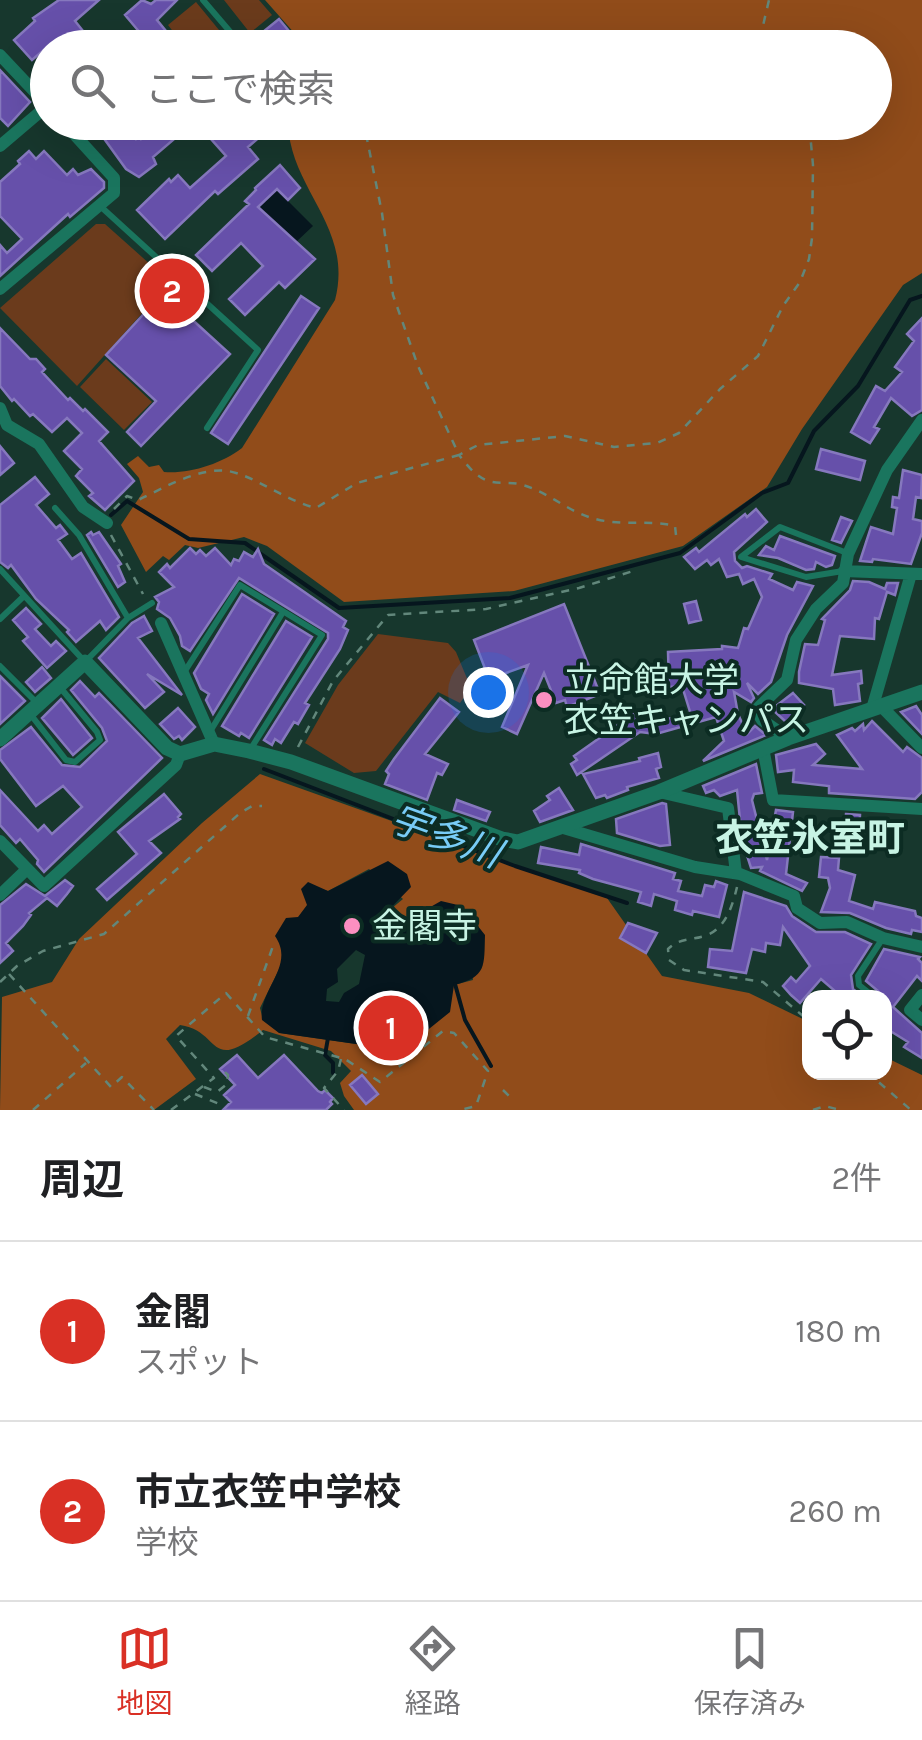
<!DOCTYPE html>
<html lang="ja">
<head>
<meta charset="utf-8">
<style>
	:root { --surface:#fff; --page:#f2f2f2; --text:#202124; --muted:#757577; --line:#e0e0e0; --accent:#d93025 }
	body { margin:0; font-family:Karla,"Noto Sans JP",sans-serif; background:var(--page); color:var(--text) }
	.controls { position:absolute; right:30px; bottom:30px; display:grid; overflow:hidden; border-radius:20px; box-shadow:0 10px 40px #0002 }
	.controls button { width:90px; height:90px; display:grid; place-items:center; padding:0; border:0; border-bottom:2px solid var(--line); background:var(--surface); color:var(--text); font:50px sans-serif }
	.you { position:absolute; left:488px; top:692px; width:35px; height:35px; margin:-25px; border:8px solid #fff; border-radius:50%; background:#1a73e8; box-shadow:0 0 0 15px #1a73e833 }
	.badge { display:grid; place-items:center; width:65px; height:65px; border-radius:50%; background:var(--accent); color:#fff; font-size:32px; font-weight:700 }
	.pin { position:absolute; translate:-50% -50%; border:5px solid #fff; box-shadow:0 2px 10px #0006 }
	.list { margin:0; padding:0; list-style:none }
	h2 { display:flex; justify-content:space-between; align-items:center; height:130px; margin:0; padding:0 40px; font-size:42px }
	h2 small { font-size:32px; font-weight:400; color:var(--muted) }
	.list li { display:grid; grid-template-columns:65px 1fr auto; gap:30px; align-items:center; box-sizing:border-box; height:180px; padding:0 40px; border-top:2px solid var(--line) }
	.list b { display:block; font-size:38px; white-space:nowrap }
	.list p { margin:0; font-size:32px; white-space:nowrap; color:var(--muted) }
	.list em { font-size:32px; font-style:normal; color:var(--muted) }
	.icon { flex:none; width:55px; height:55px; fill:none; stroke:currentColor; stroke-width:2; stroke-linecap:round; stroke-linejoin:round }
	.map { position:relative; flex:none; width:922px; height:1110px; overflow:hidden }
	.search { position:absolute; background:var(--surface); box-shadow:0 10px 40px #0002; left:30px; right:30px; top:30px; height:110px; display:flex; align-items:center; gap:25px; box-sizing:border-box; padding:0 35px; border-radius:55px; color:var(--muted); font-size:38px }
	.sheet { height:490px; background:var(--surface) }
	nav { display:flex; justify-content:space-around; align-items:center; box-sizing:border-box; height:140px; border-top:2px solid var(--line); background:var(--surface); font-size:28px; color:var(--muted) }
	nav a { display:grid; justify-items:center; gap:5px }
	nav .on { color:var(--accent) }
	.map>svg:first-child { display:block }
	.green { fill:#6b3b1c }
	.forest { fill:#914c1a; fill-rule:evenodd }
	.water { fill:#06161e; fill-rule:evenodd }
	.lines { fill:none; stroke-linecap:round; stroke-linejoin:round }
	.stream { stroke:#06161e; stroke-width:4 }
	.building { fill:#6650aa; stroke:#8678be; stroke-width:2.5 }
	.path { stroke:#62877b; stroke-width:2.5; stroke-dasharray:8 8; stroke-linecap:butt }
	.service { stroke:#1a755e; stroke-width:6 }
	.minor { stroke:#1a755e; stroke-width:12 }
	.tertiary { stroke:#1a755e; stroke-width:15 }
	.poi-dot { fill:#fc8fc1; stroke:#0c2c23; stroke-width:4 }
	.labels { text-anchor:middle; stroke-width:8; stroke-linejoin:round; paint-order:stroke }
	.poi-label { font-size:35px; fill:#c7f4e4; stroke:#0c2c23; text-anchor:start }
	.water-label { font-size:38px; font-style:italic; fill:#78ccf7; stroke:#0c2c23 }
	.neighbourhood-label { font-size:38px; font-weight:bold; fill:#c7f4e4; stroke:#0c2c23 }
</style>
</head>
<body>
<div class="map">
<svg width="922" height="1110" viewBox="0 0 922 1110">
	<rect width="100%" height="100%" fill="#17372d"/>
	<path class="green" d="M224,0H259L272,15L250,33Z
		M196,2L233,47H185L168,25Z
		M96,224H105L170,282L77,386L0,308Z
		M106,359L152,402L124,430L80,387Z
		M378,634L448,643L456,652L471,688L460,703L438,692L376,771L354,773L305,743L338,685Z"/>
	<path class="forest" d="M265,0H922V273L903,285L802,429L767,487L683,546L514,591L344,602L267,546L244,537L198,548L185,545L169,560L163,556L146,572L121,525L143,492L139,478L127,464L138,456L149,467L159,465L164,472C190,474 221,464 242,448L335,300C354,227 290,190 288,123L874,122V48L299,47L304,44Z
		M260,774L607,898L662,976L749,993L809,1022L810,1072H884L885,1057L922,1075V1110H354L344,1096L340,1083L351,1071L331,1051L263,1030C207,1075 222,1031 180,1025L166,1039L196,1079L154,1110H0L2,997L52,982L79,939L202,823ZM369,869L403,899L380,918L388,931L462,906L473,980L454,985L407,1042L416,1027L413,1013L405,1004L396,1003L366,1030L363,1045L280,1033L263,1020L260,1008L282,963V946L318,888L328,891Z"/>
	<path class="water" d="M279,187L282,195L313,226L295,243L258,207Z
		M388,861L407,874L411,887L381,918L388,931L441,901L462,906L485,935C484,966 487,977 454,985L450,1012L409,1045L406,1036L416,1027L408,1017L412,1013L405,1004L401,1008L396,1004L367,1030L374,1040L363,1045L279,1033L262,1020C258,990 296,966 275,936L286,918L298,917L307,905L301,889L308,882L328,891ZM356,950L365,955L359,984L344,993L339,1002L326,1001L327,989L338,982L337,969Z"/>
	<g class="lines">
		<path class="stream" d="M111,515L127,501L189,539L245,543L339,608L510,598L680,553L762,493L788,483L814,431L858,386L910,300L922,296
			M264,769L515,866L627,903
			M455,984L465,1020L491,1066
			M328,1038L325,1055L333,1063V1073"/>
	</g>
	<path class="building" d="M59,0H99L75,21L91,41L85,48H46L32,60L14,40L35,21L33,18Z
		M142,0L151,4L156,0H177L157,20L180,48H153L125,15Z
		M279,19L298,42L292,48H267L258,36Z
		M0,70L30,102L8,126L0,118Z
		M92,122H123L136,139L139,136L141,139L160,122H194L153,157L156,164L139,177L126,169Z
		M209,122H228L233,128L239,122H277L248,147L258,159L218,194L215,191L165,239L137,210L169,179L171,182L178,175L190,188L226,156L211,139L218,133Z
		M29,151L36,159L44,151L67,175L73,169L78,175L91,169L104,182V188L70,217L68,214L0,276V245L7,253L22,239L0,216V182L20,164L18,161Z
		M280,165L300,188L288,200L277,189L258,207L315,259L285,288L279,282L245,315L229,299L263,266L241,243L212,271L196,255L249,204L245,201L256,190L255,188Z
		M163,293L230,354L141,446L127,432L156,401L106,355Z
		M301,296L319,308L228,444L211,433Z
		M922,318V410L912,416L891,398L874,427L879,429L870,443L851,432L876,386L885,391L902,372L895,367L914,341L907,334Z
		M0,328L30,359H36L45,369L42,372L68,400L70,398L83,411L85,409L108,432L99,441L134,481L105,510L89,496L93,493L76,476L82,469L64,451L82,433L67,418L52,432L33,414L30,416L14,399L12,401L0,386Z
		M0,446L14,463L0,475Z
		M821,449L865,461L860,480L816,469Z
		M903,470L922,475L921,498L916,497L913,519L922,521V533L911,564L873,559L872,562L860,561L871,527L893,534L897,508L892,507L893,497L899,498Z
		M35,477L49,494L36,505L56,528L60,525L67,534L58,540L72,559L81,553L119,617L106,630L100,621L76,642L67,632L69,630L36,599L11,565L8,568L0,562V505Z
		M756,509L767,522L734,552L735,561L742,568L747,566L772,574L769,579L793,590L797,582L813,586L787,635L771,682L758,694L747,683L754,698L751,702L734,692L738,714L747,734L755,726L766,735L703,761L724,741L716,717L656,734L640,732L577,775L571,764L577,760L574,756L625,720L626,713L666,719L691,715L682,686L669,687L668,652L722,649V646L738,648L744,628L748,629L762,597L754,579L743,584L739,574L727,577L719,559L711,565L707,560L695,569L684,557L696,548L699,552L745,514L747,517Z
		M841,517L852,521L841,543L832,540Z
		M91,532L93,535L99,532L121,564L118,566L125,582L118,587L87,535Z
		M780,536L835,556L832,565L826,567L816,562L814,569L806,570L778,558L759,555L766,546L774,550Z
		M190,548L196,554L200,550L206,556L215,548L231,565L234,559L239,561L244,552L253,557L258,549L264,564L346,621L343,627L348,630L340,649L305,703L309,705L298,724L294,722L281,743L275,739L272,745L264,740L328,639V633L239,578L190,651L182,646L180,636L170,618L157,609L159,602L155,597L174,587L159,572L167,564L170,568Z
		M853,581L869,582L885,589L887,583H898L895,595L887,592L879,619L875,618L874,639L840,636L832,675L861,671L862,683L858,684L860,701L835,705L833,689L799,683V672L805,644L818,645L825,620L822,619L850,590Z
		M242,594L274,614L213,714L206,700L209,694L201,689L194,673Z
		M696,601L701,620L689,623L684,604Z
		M564,604L600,694L567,707L565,700L556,703L544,673L517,734L502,727L528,665L495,677L491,669L486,671L474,640Z
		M26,608L41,624L35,629L51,646L56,641L66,651L47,668L23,641L28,637L13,620Z
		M144,616L152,631L138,638L182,695L147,674L164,692L145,708L99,658L132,623Z
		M286,621L312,637L249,738L241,733L239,736L222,726Z
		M42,667L51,678L35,692L26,682Z
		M0,676L25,701L0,724Z
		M80,681L95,697L99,693L162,758L44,872L37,864L38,860L20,839L16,843L0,825V790L38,831L44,825L52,834L82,807L63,786L36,806L0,759V750L31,727L62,765L80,767L107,741L102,728L71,690Z
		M793,693L804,705L786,722L772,709Z
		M440,698L459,712L425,754L448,764L442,775L437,773L427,800L385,784L389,774L386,771L394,759Z
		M61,699L92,738L73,755L42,718Z
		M916,706L922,715V734L901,712Z
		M178,708L195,727L182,740L179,736L174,739L160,724Z
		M872,721L903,752L907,747L922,758V792L915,799L829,793V786L793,782L794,770L778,772L776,755L816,744L825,754L813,765L862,769L837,735L852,728L855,731L863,724L864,730Z
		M658,753L661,767L656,769L659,778L627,787L628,790L607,798L605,795L596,798L583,774L640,761L639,758Z
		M756,764L762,793L754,794L752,800L767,860L776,810L793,812L786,874L807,883L802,891L760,871L762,867L751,868L742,840L737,790L720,796L714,790L706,793L703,786Z
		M559,788L573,810L540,822L534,811L550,800L547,796Z
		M164,794L181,814L178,817L180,819L149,841L161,853L107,900L97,889L137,854L118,832Z
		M457,800L490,812L486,821L454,810Z
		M662,803L666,804L670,845L660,846L617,833L616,819Z
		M846,814L860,815L859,833L845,832Z
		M581,844L675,873L673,879L681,881L678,891L702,896L705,885L714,887L716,881L727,885L719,917L693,911L692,915L675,910L677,901L654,894L651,906L638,902L641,892L593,879L579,873L580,870L538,863L541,847L579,855Z
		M821,857L839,858L838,870L855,875L849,901L873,909L875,902L915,911L916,916L922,918V932L912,930L911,934L886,928L850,913L821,912L830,888L828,878L819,877Z
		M65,880L73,886L67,894L57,906L47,898L29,913L31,915L23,926L6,943L13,951L0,963V905L26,884L45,896Z
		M744,892L786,906L792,916L816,932H845L871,944L851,975L853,989L864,998H843L821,979L800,1003L791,995L783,986L791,977L796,982L810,966L783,927L780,945L766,943L765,952L752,949L746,973L708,967L710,949L732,951Z
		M628,923L657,933L646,953L620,938Z
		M884,949L920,957L918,959L922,963V981L917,976L893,1007L922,1033V1058L904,1047L908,1042L884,1027V998H880L878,991L866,981Z
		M394,1006L411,1027L392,1038L394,1041L386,1048L370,1027Z
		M237,1055L258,1078L284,1055L318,1091L322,1093L325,1090L333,1098L330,1102L332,1104L326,1110H223L231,1102L224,1095L235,1085L220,1069Z
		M362,1075L378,1094L366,1104L350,1085Z"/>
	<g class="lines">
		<path class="path" d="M766,48L758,47L769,0
			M114,509L127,496L138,500C164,488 198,467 228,471C253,475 286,501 316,508L357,483L459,455L418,366L393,295L382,213L367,139L343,122
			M111,535L143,594
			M676,535L675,526C651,520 628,525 605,521C568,515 552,492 519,484C509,482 498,484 488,481C475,476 467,465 459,455L478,445L565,436L614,447L657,443L679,433L720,389L758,356L783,306L800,282L809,259L812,238L813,165L809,122
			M298,747L333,681L388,615L486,609L579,588L633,571
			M737,887C733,904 726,928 707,935C691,941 681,937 668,949L669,960L684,970L763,982L810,1022
			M9,974L111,1087L122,1077L154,1110
			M0,982L17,966L43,951L104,934L240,813L252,806H262
			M248,1016L273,946
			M341,1059L338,1071L324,1088L344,1110
			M867,1072L911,1110
			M204,1087L217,1092L227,1084L228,1075L223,1070L226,1068
			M503,1090L509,1096
			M195,1094L222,1105
			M33,1110L86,1063
			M171,1110L214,1078L176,1036L226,993L265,1037L345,1059L380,1082L443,1031L454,1033L488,1071L476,1106L460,1110
			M813,1110L825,1106L840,1110"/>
		<path class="service" d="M203,0L244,48
			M99,205L258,350L207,428
			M55,508L79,535L128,618
			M0,569L85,662L128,618L152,603
			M843,571L806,577L741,557L780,527L847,553
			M0,619L24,596
			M0,666L37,703
			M185,671L240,585L322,635L250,750
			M31,715L66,760L75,762L100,740L97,732L59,686
			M211,730L283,612
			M873,996L859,985L858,976L883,938"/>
		<path class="minor" d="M0,55L48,106
			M0,146L47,106
			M0,289L114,193V178L63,122
			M0,408L7,425L39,444L83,507L107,523
			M844,571L922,574
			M161,623L214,744
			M881,706L922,748
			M872,709L911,574
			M788,738L762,720L757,712L759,707L787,680L796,640L816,609L843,583L848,554L887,470L922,420
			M763,748L773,800L922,809
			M659,792L728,808L736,873
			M560,827L695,867L740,874L794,896L797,908L820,923L847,922L883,938L922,947
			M0,841L44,886L176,765L180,754
			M0,895L26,870
			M922,995L910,1010L922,1020"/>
		<path class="tertiary" d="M0,739L85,662L167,748L180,754L214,744L249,751L291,762L502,839L518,842L659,792L788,738L922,692"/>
	</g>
	<g class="poi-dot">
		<circle cx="544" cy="700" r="10"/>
		<circle cx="352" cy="926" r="10"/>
	</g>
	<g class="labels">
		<g class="poi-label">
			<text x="564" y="692">立命館大学<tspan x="564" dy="40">衣笠キャンパス</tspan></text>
			<text x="372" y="938">金閣寺</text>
		</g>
		<g class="water-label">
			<text transform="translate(446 836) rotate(20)" y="13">宇多川</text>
		</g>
		<g class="neighbourhood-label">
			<text x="810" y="851">衣笠氷室町</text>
		</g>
	</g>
</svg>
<div class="controls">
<button><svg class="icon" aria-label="locate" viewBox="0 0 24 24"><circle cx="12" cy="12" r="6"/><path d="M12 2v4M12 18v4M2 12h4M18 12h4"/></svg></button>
</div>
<div class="you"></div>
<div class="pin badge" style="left:391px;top:1028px">1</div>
<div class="pin badge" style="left:172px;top:291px">2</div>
<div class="search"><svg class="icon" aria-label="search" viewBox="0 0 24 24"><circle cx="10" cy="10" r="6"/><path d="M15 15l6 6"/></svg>ここで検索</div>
</div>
<section class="sheet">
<h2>周辺<small>2件</small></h2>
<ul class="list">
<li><span class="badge">1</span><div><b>金閣</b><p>スポット</p></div><em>180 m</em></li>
<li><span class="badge">2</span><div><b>市立衣笠中学校</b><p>学校</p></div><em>260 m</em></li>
</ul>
</section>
<nav>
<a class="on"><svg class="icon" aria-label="map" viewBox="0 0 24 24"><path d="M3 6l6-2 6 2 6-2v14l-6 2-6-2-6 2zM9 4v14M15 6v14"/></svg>地図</a>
<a><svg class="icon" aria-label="directions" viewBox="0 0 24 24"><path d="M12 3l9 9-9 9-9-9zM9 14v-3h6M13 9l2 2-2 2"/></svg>経路</a>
<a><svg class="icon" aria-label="saved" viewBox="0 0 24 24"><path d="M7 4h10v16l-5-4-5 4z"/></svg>保存済み</a>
</nav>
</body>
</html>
